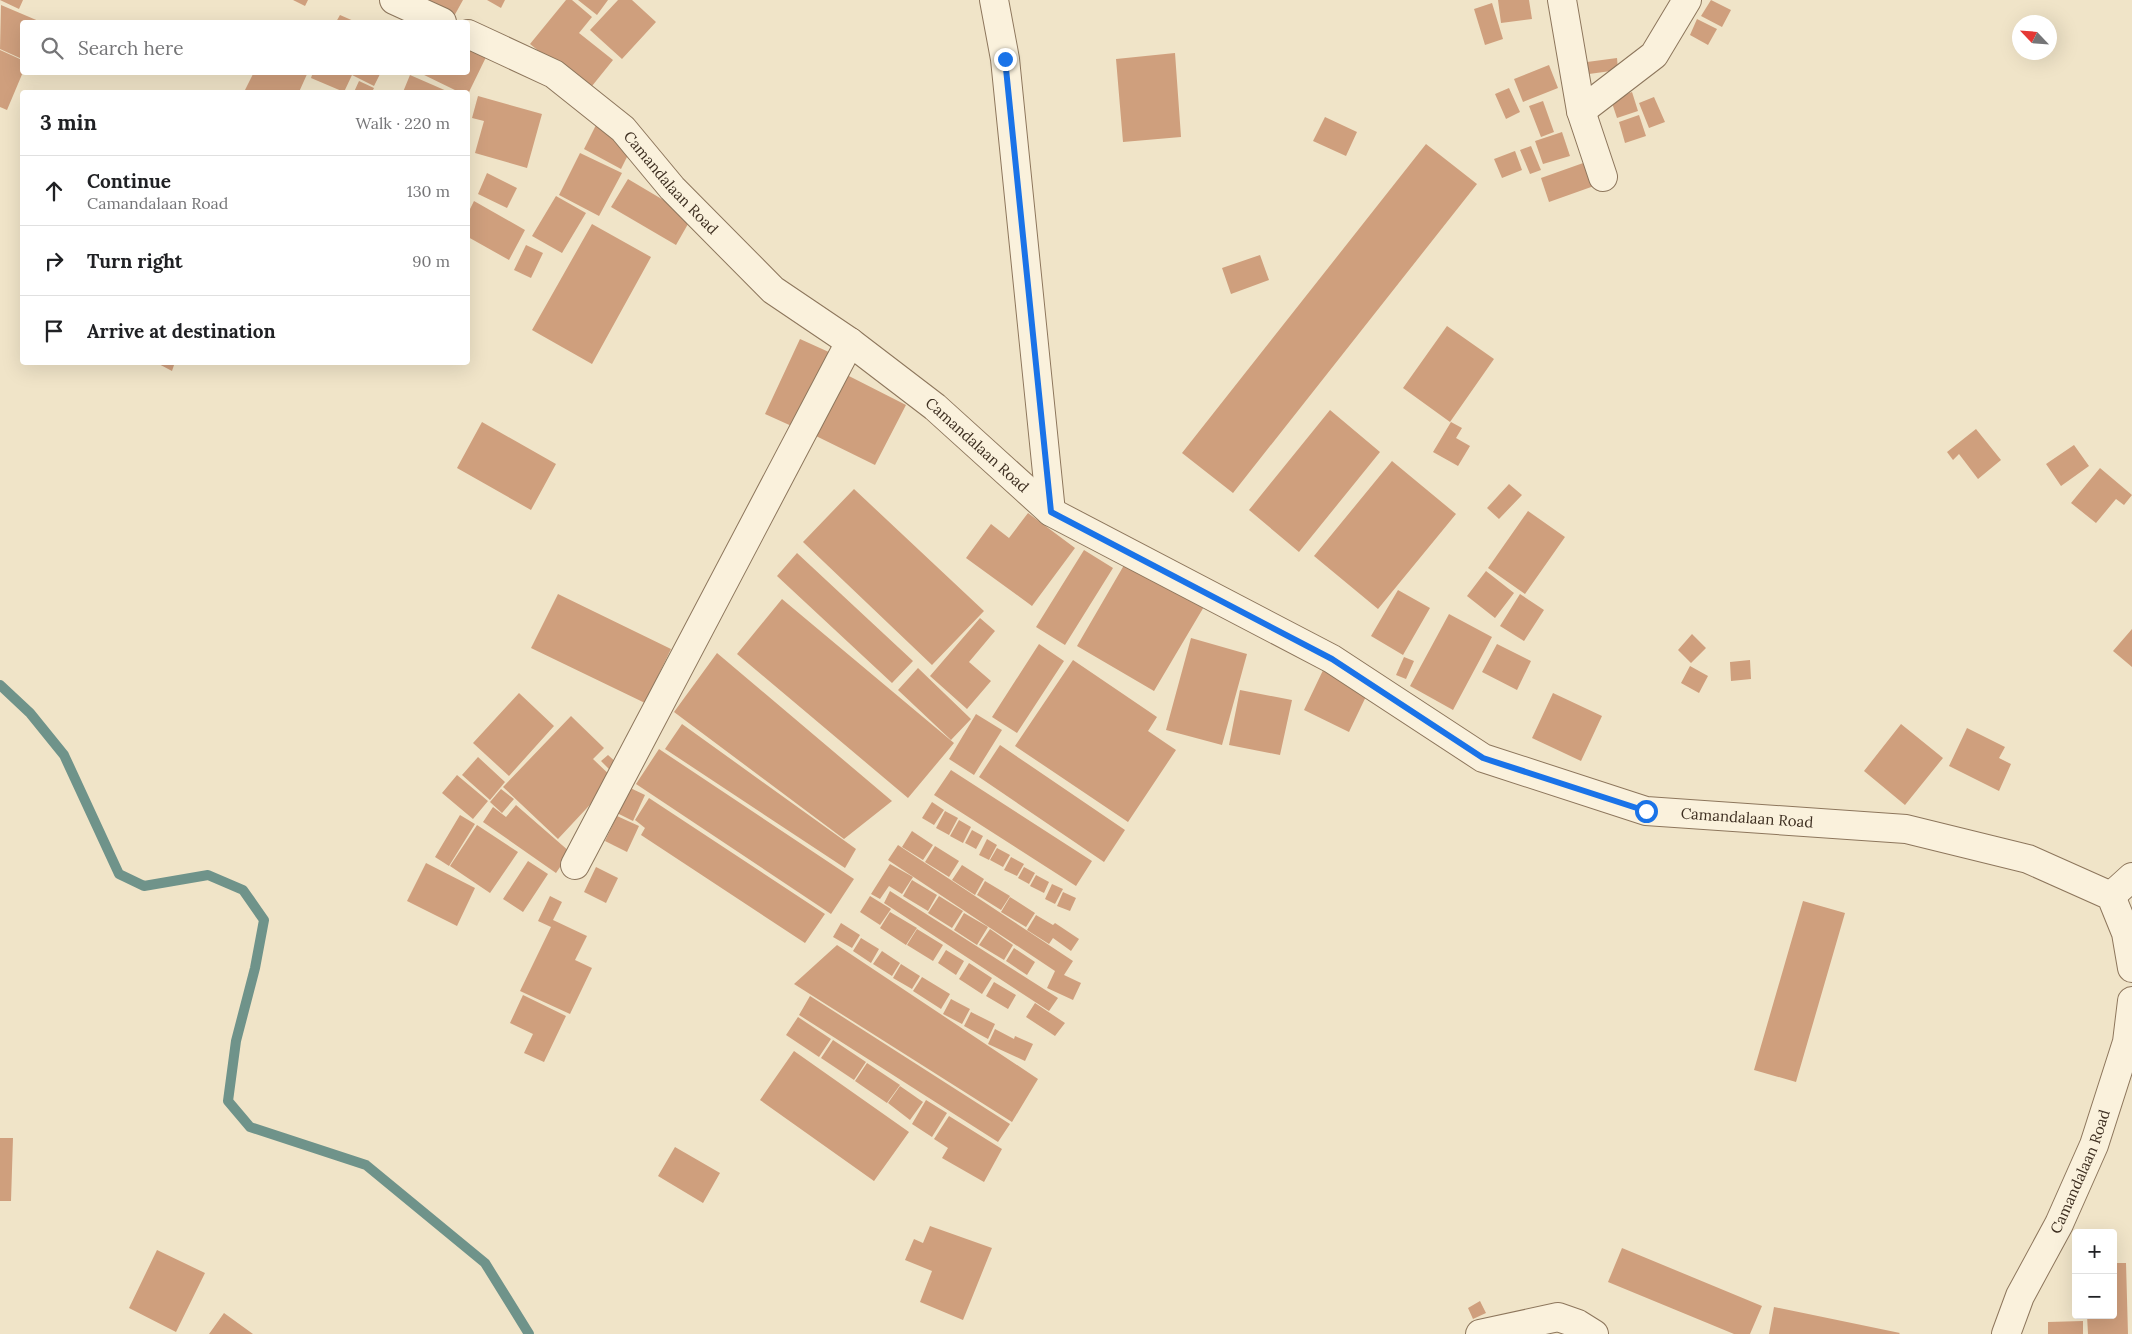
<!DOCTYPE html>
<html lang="en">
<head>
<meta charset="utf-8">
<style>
	:root { --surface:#fff; --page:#f2f2f2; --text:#202124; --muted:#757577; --line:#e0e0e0 }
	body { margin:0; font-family:Lora,serif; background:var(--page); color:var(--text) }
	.controls { position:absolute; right:15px; bottom:15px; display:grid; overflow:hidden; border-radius:5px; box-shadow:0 5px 20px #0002 }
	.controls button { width:45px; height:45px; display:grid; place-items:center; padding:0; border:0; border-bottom:1px solid var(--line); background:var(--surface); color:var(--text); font:25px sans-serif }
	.compass { position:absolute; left:2012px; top:15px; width:45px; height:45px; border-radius:50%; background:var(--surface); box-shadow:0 5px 20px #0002; rotate:296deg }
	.stop { position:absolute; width:15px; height:15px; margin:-11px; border:4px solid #1a73e8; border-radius:50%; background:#fff }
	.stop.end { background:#1a73e8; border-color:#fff; box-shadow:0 1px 5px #0008 }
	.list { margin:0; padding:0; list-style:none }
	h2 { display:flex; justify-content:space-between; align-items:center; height:65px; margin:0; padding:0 20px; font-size:21px }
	h2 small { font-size:16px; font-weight:400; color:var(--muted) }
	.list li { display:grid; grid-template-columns:32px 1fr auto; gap:15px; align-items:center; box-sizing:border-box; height:70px; padding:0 20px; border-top:1px solid var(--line) }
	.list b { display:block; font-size:19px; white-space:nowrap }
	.list p { margin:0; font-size:16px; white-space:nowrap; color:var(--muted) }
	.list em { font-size:16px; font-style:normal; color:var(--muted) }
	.icon { flex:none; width:28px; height:28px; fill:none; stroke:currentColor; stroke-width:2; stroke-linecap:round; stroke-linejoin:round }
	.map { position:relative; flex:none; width:2132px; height:1334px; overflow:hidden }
	.search { position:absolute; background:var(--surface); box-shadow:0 5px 20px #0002; left:20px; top:20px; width:450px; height:55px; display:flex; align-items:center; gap:12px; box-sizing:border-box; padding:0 18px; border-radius:5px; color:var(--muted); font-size:19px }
	.panel { position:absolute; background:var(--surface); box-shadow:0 5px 20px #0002; left:20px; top:90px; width:450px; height:275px; border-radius:5px }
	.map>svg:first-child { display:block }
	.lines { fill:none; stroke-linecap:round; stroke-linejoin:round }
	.stream { stroke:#6f938a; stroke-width:10 }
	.building { fill:#cf9f7d }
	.minor-casing { stroke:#8d765c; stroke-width:30 }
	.minor { stroke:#faf1dc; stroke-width:28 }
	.route { stroke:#1a73e8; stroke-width:6 }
	.labels { text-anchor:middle; stroke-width:4; stroke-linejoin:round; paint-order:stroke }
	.street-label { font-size:15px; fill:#3d2e20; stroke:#f7eed8 }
</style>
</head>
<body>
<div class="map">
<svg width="2132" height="1334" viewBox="0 0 2132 1334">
	<rect width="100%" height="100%" fill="#f0e4c8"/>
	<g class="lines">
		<path class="stream" d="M0,685L30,713L64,755L119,874L144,886L208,875L243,890L264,920L255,968L236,1041L228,1101L250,1127L366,1165L485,1263L529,1334"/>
	</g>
	<path class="building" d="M0,0H23L19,9Z
		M293,0H308L305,6Z
		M418,0H463L453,18Z
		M487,0H505L501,8Z
		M566,0H572L592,17L579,33L613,60L588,91L530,44Z
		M578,0H608L597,15Z
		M618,0H632L656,22L622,59L590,30Z
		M1498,0H1529L1532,19L1501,23Z
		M1711,0L1731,10L1722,27L1701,16Z
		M1492,3L1503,39L1485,45L1474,9Z
		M1,5L41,22H22V59L0,49Z
		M340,15L356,22H336Z
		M1697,19L1717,29L1708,45L1690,35Z
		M468,40L489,51L469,92H459L418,72H468Z
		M0,50L22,60L23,72L7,110L0,107Z
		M1175,53L1181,137L1123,142L1116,59Z
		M1617,58L1618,70L1589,74L1587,62Z
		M1549,65L1558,88L1523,102L1514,79Z
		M254,72H308L299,92H244Z
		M313,72H381L374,86L352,75L344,92L311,78Z
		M410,75L449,92H403Z
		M359,81L374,88L372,92H354Z
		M1509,88L1520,112L1506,119L1495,94Z
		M1632,92L1638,111L1617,118L1611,100Z
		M478,96L542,114L527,168L475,153L484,121L472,118Z
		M1654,97L1665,122L1649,128L1639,103Z
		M1543,101L1554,132L1541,137L1529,106Z
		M1639,115L1646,136L1625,143L1619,122Z
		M1325,117L1357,132L1346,156L1313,141Z
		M598,121L632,147L621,169L584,149Z
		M1562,132L1570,156L1543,164L1535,141Z
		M1426,144L1477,184L1233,493L1182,453Z
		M1531,146L1541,170L1530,174L1520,150Z
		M1515,151L1522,170L1502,178L1494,159Z
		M580,153L622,173L599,216L559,195Z
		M1586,162L1594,186L1549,202L1541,178Z
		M487,173L517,188L507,208L478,194Z
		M628,179L692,217L676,245L611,207Z
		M556,196L586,213L562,253L532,236Z
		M474,201L525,230L509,260L468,237V213Z
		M592,224L651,257L592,364L532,330Z
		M526,245L543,253L531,278L514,270Z
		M1260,255L1269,280L1231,294L1222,268Z
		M1447,326L1494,359L1450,422L1403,388Z
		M800,339L831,353L796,428L765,414Z
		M155,362H175L172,371Z
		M845,374L906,405L875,465L814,435Z
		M1330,410L1380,452L1299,552L1249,510Z
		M482,422L556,464L531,510L457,468Z
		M1451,422L1462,428L1456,438L1470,446L1458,466L1433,452Z
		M1976,429L2001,460L1978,479L1959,454L1953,460L1947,452Z
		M2074,445L2089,466L2061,486L2046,464Z
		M1392,461L1456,514L1378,609L1314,556Z
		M2100,468L2132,495L2124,505L2116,499L2096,523L2071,503Z
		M1509,484L1522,495L1499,519L1487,508Z
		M854,489L984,611L932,665L803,542Z
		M1528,511L1565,537L1525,594L1488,568Z
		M1028,513L1075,548L1032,606L966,558L991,524L1009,538Z
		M1084,550L1113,568L1065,645L1036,627Z
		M797,553L913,661L892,683L777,576Z
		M1127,560L1205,605L1154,691L1077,646Z
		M1486,571L1514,593L1495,618L1467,596Z
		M1398,590L1430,608L1403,655L1371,636Z
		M558,594L671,649L645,703L531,648Z
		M1520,594L1544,610L1524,641L1500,626Z
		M782,599L954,743L908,798L737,654Z
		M1449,614L1492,637L1453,710L1410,686Z
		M980,618L995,631L969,662L991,681L967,709L930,676Z
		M2132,629V667L2113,651Z
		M1692,634L1706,648L1691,663L1678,650Z
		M1191,638L1247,654L1222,745L1166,730Z
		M1039,644L1064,661L1017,733L992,717Z
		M1497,644L1531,661L1517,690L1482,672Z
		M717,653L892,801L844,839L674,712Z
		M1404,657L1414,661L1406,679L1396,675Z
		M1073,660L1157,717L1148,731L1176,750L1128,822L1015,746Z
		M1750,660L1751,679L1731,681L1730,662Z
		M1326,664L1371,686L1349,732L1304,710Z
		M1690,666L1708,676L1699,693L1681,683Z
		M918,668L971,719L951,740L898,690Z
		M1240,690L1292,700L1280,755L1229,745Z
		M519,693L554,726L509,776L473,743Z
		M1553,693L1602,716L1581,761L1532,738Z
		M976,714L1002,730L974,775L949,759Z
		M571,716L604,748L593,759L614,779L558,839L503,787Z
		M682,724L856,849L845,868L665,749Z
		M1901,724L1943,758L1905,805L1864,771Z
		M1967,728L2005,747L1999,758L2011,764L1999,791L1949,766Z
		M1000,745L1125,830L1104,862L979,777Z
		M659,749L854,879L831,914L636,784Z
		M608,755L618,764L611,771L601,761Z
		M478,757L505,782L490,800L462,775Z
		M951,770L1092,861L1076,886L934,795Z
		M457,775L488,801L473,819L442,793Z
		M624,785L645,795L633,821L611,810Z
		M501,789L514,799L502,813L490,802Z
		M649,798L825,914L805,943L641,835L645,828L635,820Z
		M932,802L944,810L934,825L922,818Z
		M516,805L570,852L556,873L483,822L493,807L506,817Z
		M945,811L958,818L949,835L936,828Z
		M460,815L475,824L449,866L435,857Z
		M617,816L639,826L627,852L605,841Z
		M959,820L971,827L963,843L950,836Z
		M477,825L518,852L490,893L450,866Z
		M972,830L983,836L976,849L965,843Z
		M912,831L933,845L923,860L902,847Z
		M987,839L997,845L989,860L979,855Z
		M898,845L1073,961L1064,975L1081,983L1073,1000L1047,988L1055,971L888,860Z
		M935,846L959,861L949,877L925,862Z
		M997,848L1010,855L1003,867L990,860Z
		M1011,857L1024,864L1017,876L1004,870Z
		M528,861L548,874L523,912L503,899Z
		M426,863L475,888L457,926L407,901Z
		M890,864L913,877L902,894L889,886L880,899L871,894Z
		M962,865L984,879L975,895L952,880Z
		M596,867L618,878L606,903L584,892Z
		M1024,867L1035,873L1029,884L1018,878Z
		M1036,875L1049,882L1044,893L1030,886Z
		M912,880L937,895L928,911L903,896Z
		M985,881L1010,896L1001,910L977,895Z
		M1052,884L1063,889L1055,904L1045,899Z
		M890,891L1058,998L1049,1011L884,903Z
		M1063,892L1076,898L1070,911L1057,906Z
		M550,896L562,902L553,920L587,936L575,960L592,968L570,1014L520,991L551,927L538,921Z
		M870,896L891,909L880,925L860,912Z
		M939,896L963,911L952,928L928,913Z
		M1010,897L1035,913L1026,927L1001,912Z
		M1803,901L1845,913L1796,1082L1754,1070Z
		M890,912L917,928L906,945L880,928Z
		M964,913L988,927L977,945L954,930Z
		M1036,915L1053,925L1055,923L1079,939L1071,951L1053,938L1049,944L1027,930Z
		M841,923L860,935L852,948L833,937Z
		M917,929L943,945L933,961L907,945Z
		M990,929L1013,945L1004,960L979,945Z
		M861,938L879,949L871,963L853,951Z
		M837,945L1038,1079L1012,1122L794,984Z
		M1014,948L1035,962L1027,975L1006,961Z
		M946,950L964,961L956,975L938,963Z
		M882,951L900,963L892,976L873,964Z
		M969,963L992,978L982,994L959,979Z
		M901,964L920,976L912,989L893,978Z
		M922,977L950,994L941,1009L913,991Z
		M994,982L1016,995L1008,1009L986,996Z
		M523,995L566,1016L544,1062L524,1053L533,1034L510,1023Z
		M810,996L1010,1124L998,1142L799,1015Z
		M951,999L970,1009L962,1024L943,1014Z
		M1035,1003L1065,1023L1055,1036L1026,1017Z
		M971,1012L995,1024L988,1039L964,1026Z
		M798,1017L831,1039L819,1057L786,1035Z
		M995,1029L1014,1039L1015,1036L1033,1044L1025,1061L988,1044Z
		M833,1040L866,1062L854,1080L821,1058Z
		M794,1051L909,1132L874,1181L760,1100Z
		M867,1063L900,1085L887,1103L855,1081Z
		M900,1086L923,1102L910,1120L888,1103Z
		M926,1100L947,1113L932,1137L912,1124Z
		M949,1116L1002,1149L984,1182L942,1158L948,1148L934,1139Z
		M0,1138H13L11,1201H0Z
		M675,1147L720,1173L703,1203L658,1176Z
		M930,1226L992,1248L963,1320L920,1302L932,1271L905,1260L914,1239L923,1243Z
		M1622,1248L1762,1306L1750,1334H1734L1608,1282Z
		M157,1250L205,1273L176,1332L129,1308Z
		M2113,1263H2126L2128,1334H2088L2087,1315H2113Z
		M1480,1301L1486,1313L1473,1319L1468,1308Z
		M1774,1307L1900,1333L1899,1334H1769Z
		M224,1313L253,1334H209Z
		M2083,1321V1334H2048V1322Z"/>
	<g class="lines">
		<defs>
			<g id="minor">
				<path d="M394,0L442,22"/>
				<path d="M994,0L1005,59L1051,512"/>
				<path d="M1562,0L1581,111L1603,177"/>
				<path id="s1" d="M468,34L554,74L623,129L672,188L773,290L850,342L935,407L1051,512L1332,659L1483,758L1646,811L1906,829L2028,859L2111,896L2126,933L2132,968"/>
				<path d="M1581,111L1654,55L1687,0"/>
				<path d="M575,865L850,342"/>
				<path d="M2111,896L2132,877"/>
				<path d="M1480,1334L1558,1317L1578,1324L1594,1334"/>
				<path id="s2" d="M2006,1334L2020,1296L2059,1224L2094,1145L2127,1042L2132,1001"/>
			</g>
		</defs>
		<use href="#minor" class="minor-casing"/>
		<use href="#minor" class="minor"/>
	</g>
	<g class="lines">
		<path class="route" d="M1005,59L1051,512L1332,659L1483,758L1646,811"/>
	</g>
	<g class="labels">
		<g class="street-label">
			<text dy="5" stroke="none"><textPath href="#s1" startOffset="255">Camandalaan Road</textPath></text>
			<text dy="5" stroke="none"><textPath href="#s1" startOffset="660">Camandalaan Road</textPath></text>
			<text dy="5" stroke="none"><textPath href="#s1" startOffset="1530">Camandalaan Road</textPath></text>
			<text dy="5" stroke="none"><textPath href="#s2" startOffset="179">Camandalaan Road</textPath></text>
		</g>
	</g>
</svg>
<div class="controls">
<button>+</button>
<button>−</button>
</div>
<svg class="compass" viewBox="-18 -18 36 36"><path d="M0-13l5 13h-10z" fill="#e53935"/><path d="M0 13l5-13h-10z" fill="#757577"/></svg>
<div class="stop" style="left:1646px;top:811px"></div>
<div class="stop end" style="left:1005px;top:59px"></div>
<div class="search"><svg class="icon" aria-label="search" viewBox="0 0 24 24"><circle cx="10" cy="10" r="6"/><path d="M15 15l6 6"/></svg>Search here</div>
<section class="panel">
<h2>3 min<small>Walk · 220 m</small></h2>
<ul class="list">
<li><svg class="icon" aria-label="ahead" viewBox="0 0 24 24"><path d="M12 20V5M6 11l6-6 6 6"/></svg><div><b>Continue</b><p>Camandalaan Road</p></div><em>130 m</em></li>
<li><svg class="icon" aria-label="right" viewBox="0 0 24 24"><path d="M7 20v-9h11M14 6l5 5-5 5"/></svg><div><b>Turn right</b></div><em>90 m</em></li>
<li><svg class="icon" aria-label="arrive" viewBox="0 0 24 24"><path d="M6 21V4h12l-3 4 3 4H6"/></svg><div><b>Arrive at destination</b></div></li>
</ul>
</section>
</div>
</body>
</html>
